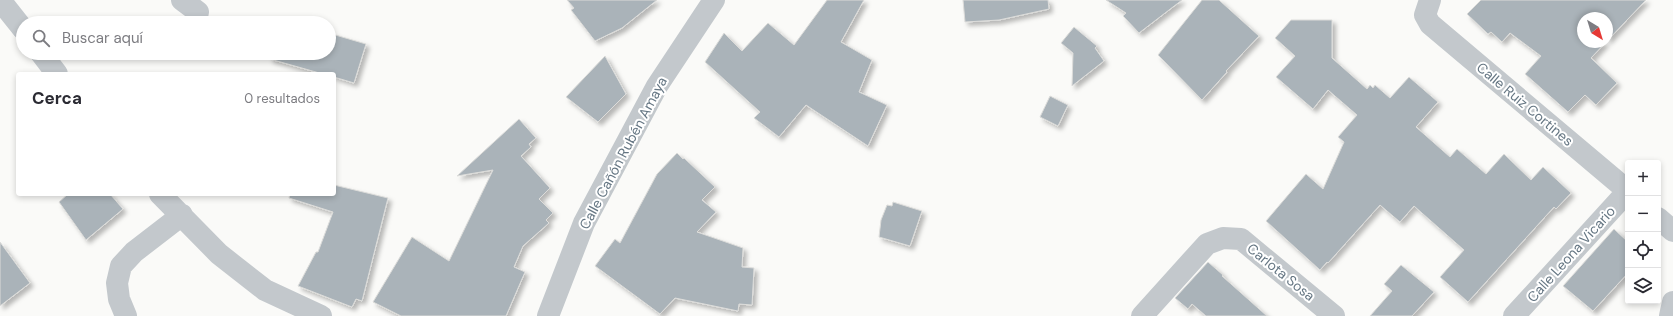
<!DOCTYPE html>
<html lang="es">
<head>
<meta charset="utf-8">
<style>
	:root { --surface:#fff; --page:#f2f2f3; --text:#2b2b33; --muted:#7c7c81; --line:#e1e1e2 }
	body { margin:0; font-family:"DM Sans",sans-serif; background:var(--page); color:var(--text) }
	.controls { position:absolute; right:12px; bottom:12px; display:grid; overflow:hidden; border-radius:4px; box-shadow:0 2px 6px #0003 }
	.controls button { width:36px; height:36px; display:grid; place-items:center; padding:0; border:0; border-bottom:1px solid var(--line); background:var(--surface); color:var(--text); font:20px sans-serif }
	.compass { position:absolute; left:1577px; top:12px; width:36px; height:36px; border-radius:50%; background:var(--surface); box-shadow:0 2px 6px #0003; rotate:142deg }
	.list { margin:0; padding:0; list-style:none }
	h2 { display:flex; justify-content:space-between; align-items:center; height:52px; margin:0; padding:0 16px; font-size:17px }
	h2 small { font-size:13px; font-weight:400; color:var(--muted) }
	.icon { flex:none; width:22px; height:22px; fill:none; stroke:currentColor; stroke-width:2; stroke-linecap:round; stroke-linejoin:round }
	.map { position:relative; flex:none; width:1673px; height:316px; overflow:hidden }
	.search { position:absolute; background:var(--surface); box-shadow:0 2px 6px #0003; left:16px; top:16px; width:320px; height:44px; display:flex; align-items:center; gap:10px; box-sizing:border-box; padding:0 14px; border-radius:22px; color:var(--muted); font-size:15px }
	.panel { position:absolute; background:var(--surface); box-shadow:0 2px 6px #0003; left:16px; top:72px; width:320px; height:124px; border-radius:4px }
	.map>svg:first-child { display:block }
	.building { fill:#aab3b9; stroke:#dcdcda; filter:url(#shadow) }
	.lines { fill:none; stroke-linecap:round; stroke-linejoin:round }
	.minor { stroke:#c3c8cc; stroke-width:22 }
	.labels { text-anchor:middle; stroke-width:4; stroke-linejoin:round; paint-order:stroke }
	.street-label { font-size:14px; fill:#657683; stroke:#fff }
</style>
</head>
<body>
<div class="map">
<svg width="1673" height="316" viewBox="0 0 1673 316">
	<defs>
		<filter id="shadow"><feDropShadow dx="3.5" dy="3.5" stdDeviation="2" flood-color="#0004"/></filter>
	</defs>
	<rect width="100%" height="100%" fill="#fafaf8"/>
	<path class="building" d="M567,0H657L622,28L595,41L571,10L574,8Z
		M827,0H864L841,42L872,60L859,92L887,105L868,146L806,105L779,137L754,118L760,112L705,62L724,33L742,51L768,23L794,45Z
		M963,0H1048L1049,9L999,20L965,22Z
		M1106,0H1182L1139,33L1123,16L1126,13Z
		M1202,0H1219L1259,36L1226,71L1227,72L1202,100L1158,55Z
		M1481,0H1646L1607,41V18H1583V42H1606L1591,58L1617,83L1596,105L1585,95L1568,112L1525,74L1541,56L1510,33L1502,42L1491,32L1488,34L1467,14Z
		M1291,20H1332V58L1367,89L1370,85L1373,88L1375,85L1390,98L1409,77L1438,102L1416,127L1450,157L1457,149L1486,174L1504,154L1531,180L1543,167L1571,193L1556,209L1554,207L1468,302L1440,277L1464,250L1414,206L1400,222L1380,205L1328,263L1327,262L1320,270L1266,221L1306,174L1323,189L1344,142L1338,137L1357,115L1328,90L1313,109L1276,77L1295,56L1275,38Z
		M1074,27L1097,46L1095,48L1104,61L1072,86L1073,53L1061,43Z
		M332,34L366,44L354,83L334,77V74H323L270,59V53H329V46Z
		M605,56L626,94L598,122L566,97Z
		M1050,96L1068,105L1058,126L1040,117Z
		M519,119L536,138L529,144L531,147L521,156L550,188L539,199L553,213L546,220L549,223L523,246L514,267L525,272L506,316H401L373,302L412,237L449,261L493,170L457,176Z
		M677,153L683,159L684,158L715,187L702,200L716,212L697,232L743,248L742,267L754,268L752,305L739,304L738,311L675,298L660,314L595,266L615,239L620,243L657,174Z
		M334,185L388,198L362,301L356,299L352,307L298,286L316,252H318L333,212L289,198L290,194H334Z
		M68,194H110L123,209L86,240L59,202Z
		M893,202L922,211L910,246L879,237L881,220L887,205L892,206Z
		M1614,229L1628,242V273L1593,311L1563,286Z
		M0,242L30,283L0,306Z
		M1208,262L1223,275L1222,276L1267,316H1206L1192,304L1188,309L1175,298Z
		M1401,265L1434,292L1412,316H1370L1392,291L1384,284Z"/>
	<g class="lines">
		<path class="minor" d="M0,0L23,29
			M182,0L198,12
			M1430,0L1425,15L1430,24L1628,191
			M41,53L57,74
			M160,194L219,254L265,290L321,316
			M1658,218L1673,231
			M126,316L119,299L117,283L121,266L134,252L182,215
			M548,316L584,223L657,86L714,0
			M1142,316L1207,244L1223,238L1241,239L1334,316
			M1514,316L1628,191
			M1670,316L1673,302"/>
	</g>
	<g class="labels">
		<g class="street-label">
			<text transform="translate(1525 104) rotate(40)" y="5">Calle Ruiz Cortines</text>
			<text transform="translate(623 153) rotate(-62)" y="5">Calle Cañón Rubén Amaya</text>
			<text transform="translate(1571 254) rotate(-48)" y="5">Calle Leona Vicario</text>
			<text transform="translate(1281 272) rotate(39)" y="5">Carlota Sosa</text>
		</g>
	</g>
</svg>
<div class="controls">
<button>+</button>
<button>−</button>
<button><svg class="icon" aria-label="locate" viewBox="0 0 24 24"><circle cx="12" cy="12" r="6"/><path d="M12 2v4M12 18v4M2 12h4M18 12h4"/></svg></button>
<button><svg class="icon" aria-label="layers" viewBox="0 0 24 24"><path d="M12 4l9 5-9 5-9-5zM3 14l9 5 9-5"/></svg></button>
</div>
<svg class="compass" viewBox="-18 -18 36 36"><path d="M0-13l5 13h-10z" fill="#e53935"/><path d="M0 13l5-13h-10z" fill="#7c7c81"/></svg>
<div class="search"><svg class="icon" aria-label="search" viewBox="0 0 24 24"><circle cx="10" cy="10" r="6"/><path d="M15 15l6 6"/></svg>Buscar aquí</div>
<section class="panel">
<h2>Cerca<small>0 resultados</small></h2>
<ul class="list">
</ul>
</section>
</div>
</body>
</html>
